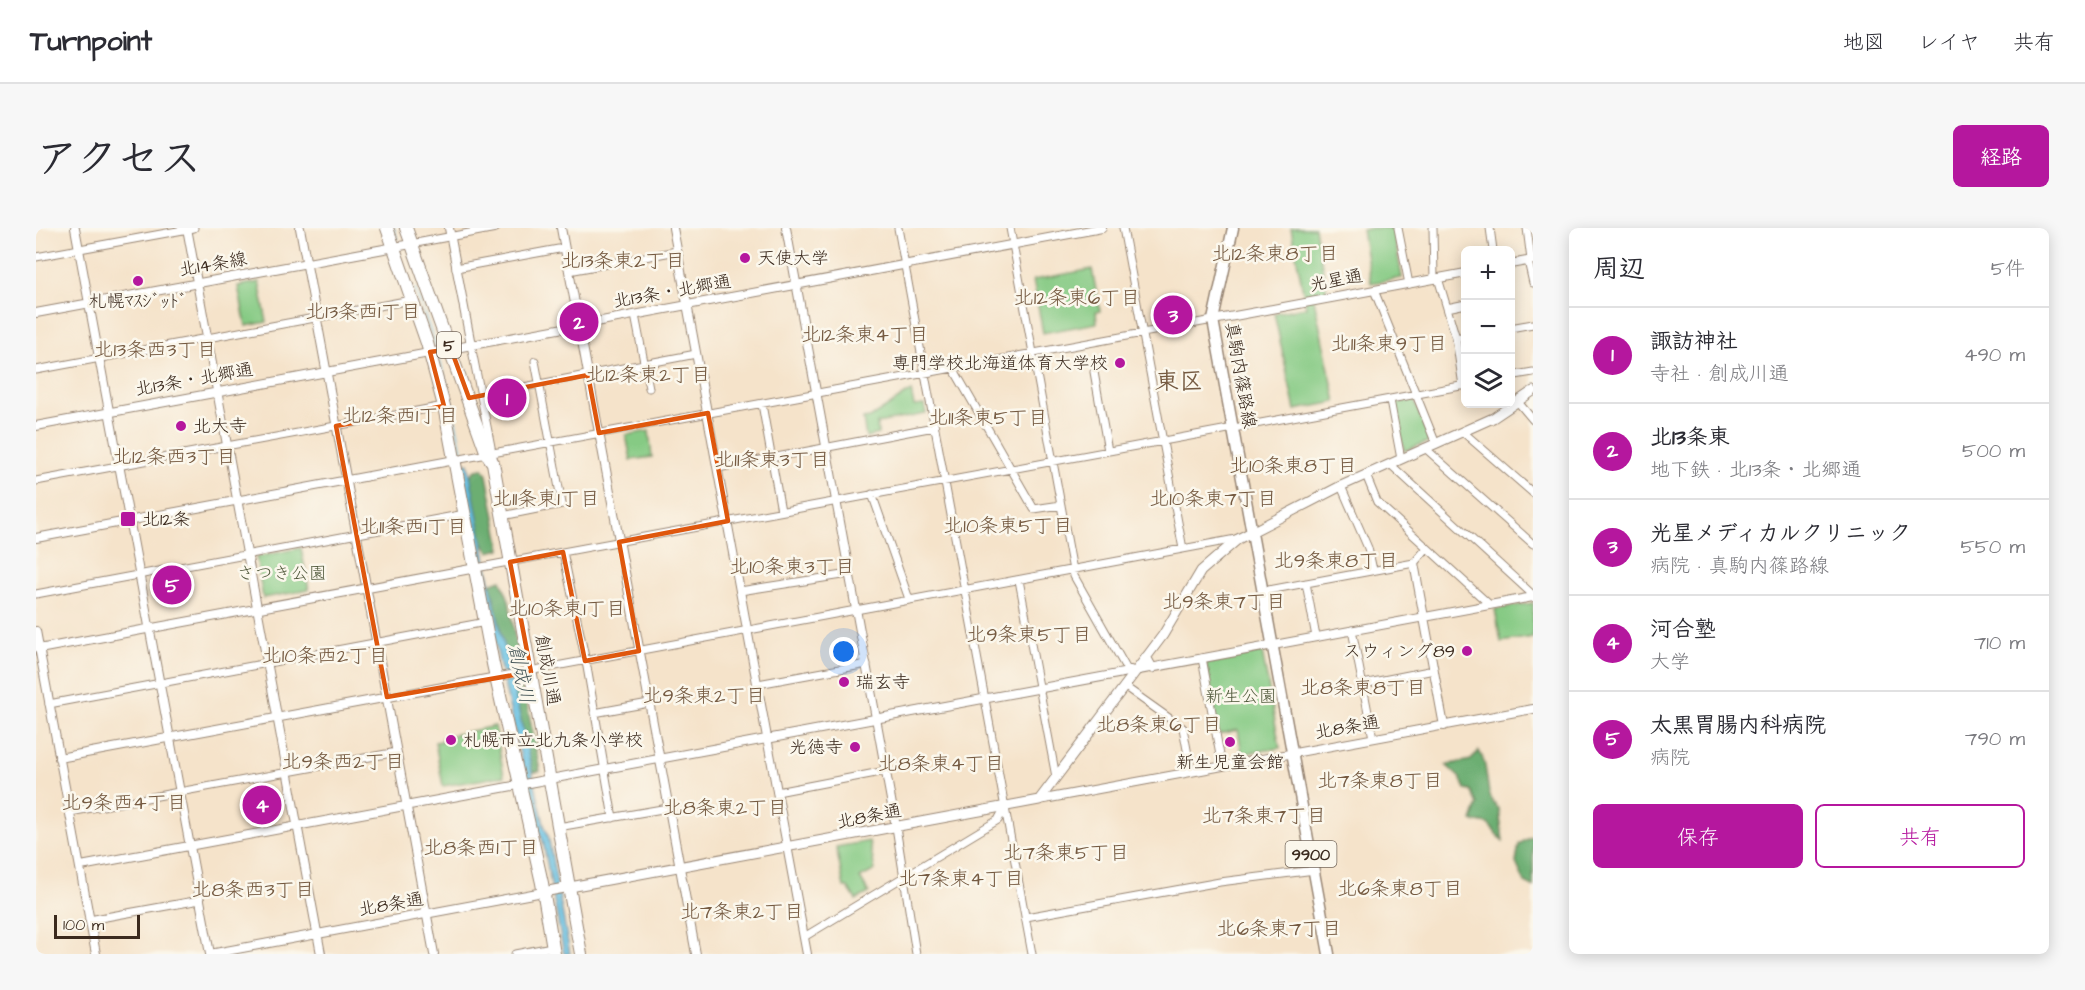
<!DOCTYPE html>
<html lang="ja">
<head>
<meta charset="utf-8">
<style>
	:root { --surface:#fff; --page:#f7f7f7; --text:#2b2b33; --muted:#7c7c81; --line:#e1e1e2; --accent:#b5179e }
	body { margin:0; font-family:"Architects Daughter","Klee One",sans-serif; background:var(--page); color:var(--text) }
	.controls { position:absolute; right:18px; top:18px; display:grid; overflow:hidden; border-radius:9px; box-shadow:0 3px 15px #0003 }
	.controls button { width:54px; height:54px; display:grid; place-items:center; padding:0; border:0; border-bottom:2px solid var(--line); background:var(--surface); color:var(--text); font:30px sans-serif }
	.scale { position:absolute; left:18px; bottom:15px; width:86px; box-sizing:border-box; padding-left:6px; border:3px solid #3b2a1e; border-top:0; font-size:16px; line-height:21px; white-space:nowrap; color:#3b2a1e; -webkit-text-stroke:4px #fbf7ec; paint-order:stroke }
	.you { position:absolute; left:808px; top:424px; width:21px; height:21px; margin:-15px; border:4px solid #fff; border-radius:50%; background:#1a73e8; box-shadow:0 0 0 9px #1a73e833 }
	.badge { display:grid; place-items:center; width:39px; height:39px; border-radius:50%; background:var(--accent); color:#fff; font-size:20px; font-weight:700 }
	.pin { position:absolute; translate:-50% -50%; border:3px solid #fff; box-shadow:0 2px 6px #0006 }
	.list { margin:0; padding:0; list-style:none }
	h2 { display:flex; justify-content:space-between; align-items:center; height:78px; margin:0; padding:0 24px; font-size:26px }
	h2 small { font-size:20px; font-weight:400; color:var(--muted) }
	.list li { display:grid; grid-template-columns:39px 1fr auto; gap:18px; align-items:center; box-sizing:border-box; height:96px; padding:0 24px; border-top:2px solid var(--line) }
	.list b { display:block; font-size:22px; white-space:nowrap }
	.list p { margin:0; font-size:20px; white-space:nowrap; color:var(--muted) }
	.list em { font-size:20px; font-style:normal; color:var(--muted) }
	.actions { display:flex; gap:12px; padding:18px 24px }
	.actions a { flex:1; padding:14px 0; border:2px solid var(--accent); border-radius:9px; text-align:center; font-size:21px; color:var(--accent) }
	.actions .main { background:var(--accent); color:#fff }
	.icon { flex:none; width:33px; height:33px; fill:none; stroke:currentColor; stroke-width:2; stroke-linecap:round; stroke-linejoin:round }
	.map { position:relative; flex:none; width:1497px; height:726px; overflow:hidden; border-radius:9px }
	header { display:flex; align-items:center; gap:36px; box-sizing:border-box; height:84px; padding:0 30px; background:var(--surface); border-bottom:2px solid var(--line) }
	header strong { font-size:28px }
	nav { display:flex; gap:33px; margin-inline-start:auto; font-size:21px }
	.intro { display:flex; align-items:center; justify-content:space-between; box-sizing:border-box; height:144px; padding:0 36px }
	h1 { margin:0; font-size:42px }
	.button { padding:15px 27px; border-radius:9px; background:var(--accent); color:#fff; font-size:21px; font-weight:700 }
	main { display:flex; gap:36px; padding:0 36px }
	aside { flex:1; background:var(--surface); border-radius:9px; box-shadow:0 3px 15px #0003 }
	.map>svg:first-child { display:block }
	.green { fill:#86ca84; stroke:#607a51; stroke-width:1.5 }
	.forest { fill:#6cae72; stroke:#546c48; stroke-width:1.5 }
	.water { fill:#67c2e5; stroke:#517682; stroke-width:1.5 }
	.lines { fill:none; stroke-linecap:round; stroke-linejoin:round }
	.stream { stroke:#67c2e5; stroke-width:1.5 }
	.minor-casing { stroke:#988674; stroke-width:9 }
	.tertiary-casing { stroke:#988674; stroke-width:10 }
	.secondary-casing { stroke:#988674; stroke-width:11 }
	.primary-casing { stroke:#988674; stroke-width:13 }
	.trunk-casing { stroke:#988674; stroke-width:14 }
	.minor { stroke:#fff; stroke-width:7 }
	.tertiary { stroke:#fff; stroke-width:8 }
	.secondary { stroke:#fff; stroke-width:9 }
	.primary { stroke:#fff; stroke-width:10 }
	.trunk { stroke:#fff; stroke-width:12 }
	.marked { fill:none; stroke:#df570d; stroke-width:4.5; stroke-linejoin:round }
	.poi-dot { fill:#b5179e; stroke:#fbf7ec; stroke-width:2 }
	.labels { text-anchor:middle; stroke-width:5; stroke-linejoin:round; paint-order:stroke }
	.shield { fill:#fbf7ec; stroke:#75685c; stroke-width:1.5 }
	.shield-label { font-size:16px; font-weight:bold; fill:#3b2a1e }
	.poi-label { font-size:18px; fill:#3b2a1e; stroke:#fbf7ec; text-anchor:start }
	.street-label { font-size:18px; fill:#3b2a1e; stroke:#fbf7ec }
	.park-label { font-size:18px; fill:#525a3d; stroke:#fbf7ec }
	.neighbourhood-label { font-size:20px; fill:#765b42; stroke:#fbf7ec }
	.water-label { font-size:20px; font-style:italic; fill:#48585a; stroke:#fbf7ec }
	.district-label { font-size:24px; font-weight:bold; fill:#765b42; stroke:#fbf7ec }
</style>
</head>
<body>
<header>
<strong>Turnpoint</strong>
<nav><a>地図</a><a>レイヤ</a><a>共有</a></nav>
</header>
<div class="intro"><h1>アクセス</h1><a class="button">経路</a></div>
<main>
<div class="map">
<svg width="1497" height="726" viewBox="0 0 1497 726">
	<rect width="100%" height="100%" fill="#fbf7ec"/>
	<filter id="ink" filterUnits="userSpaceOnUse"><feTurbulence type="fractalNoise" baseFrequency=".0167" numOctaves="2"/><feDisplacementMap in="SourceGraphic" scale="12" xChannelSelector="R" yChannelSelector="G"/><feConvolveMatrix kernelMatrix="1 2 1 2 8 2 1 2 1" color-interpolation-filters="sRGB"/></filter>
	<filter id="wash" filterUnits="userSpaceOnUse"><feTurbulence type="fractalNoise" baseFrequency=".008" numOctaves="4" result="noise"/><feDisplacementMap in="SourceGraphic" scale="24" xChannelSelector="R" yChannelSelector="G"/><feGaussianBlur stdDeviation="1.35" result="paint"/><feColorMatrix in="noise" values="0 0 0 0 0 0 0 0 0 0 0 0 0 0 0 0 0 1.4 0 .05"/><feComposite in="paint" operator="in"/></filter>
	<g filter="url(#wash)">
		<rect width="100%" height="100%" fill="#f5e3ca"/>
		<path class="green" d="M1255,0H1279L1291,64L1277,67L1300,174L1259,182L1238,85L1270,79Z
			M1337,0H1357L1366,50L1335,55L1326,2Z
			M1056,41L1064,83L1060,84L1061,95L1007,105L997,52Z
			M223,54L231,94L210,98L202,58Z
			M875,163L878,178L888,177L890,186L841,195L842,206L830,209L827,191L834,190Z
			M1378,172L1394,213L1368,223L1358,175Z
			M613,203L616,229L595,232L590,207Z
			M265,320L273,362L227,370L220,329Z
			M1497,375V409L1465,414L1459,381Z
			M1226,424L1244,520L1206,526L1202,502L1183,506L1170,434Z
			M459,498L468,548L407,558L399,514L406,513V509Z
			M833,613L839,642L824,650L833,665L820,672L812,659H808L800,619Z"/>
		<path class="forest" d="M447,240L451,247L465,321L453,324L445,312L434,249L438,243Z
			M465,352L473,372L482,429L473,430L463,418L454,356Z
			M485,460L492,481L504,543L496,545L487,527L477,461Z
			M1443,523C1455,540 1446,567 1463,581L1467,613L1452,596L1436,593L1442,576L1435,563L1430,562L1424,550L1410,537L1435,532Z
			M1495,609H1497V659L1489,655L1480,635L1483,616Z"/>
		<path class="water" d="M432,235L452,344L508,597L512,607L534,726H528L507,613L499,593L463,433L426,236Z"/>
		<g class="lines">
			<path class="stream" d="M358,0L361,11
				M379,61L401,121
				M402,126L415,172L427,229"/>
		</g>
	</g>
	<g filter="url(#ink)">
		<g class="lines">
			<defs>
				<path id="minor" d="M862,0L996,726
					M974,0L1038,348L1090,440L1096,442
					M1087,0L1147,321
					M1362,0L1373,56
					M1397,0L1398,51
					M1454,0L1457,22
					M1491,0L1495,32
					M375,16L460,0
					M0,29L158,0
					M1492,33L1497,55
					M420,40L528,20
					M533,43L641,23
					M1402,50L1420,110L1427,158
					M1338,62L1400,216
					M1411,80L1430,76
					M599,87L613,160
					M1474,100L1497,96
					M1420,110L1430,108
					M435,117L457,229
					M917,140L998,281L1025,277
					M0,142L375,72
					M1058,144L1072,223
					M1474,148L1497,144
					M446,167L660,126
					M1354,172L1365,231
					M1482,174L1497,192
					M726,176L745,283
					M1427,204L1497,265
					M1389,220L1497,316
					M419,232L1177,92
					M1354,236L1497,367
					M682,240L898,199
					M1330,247L1341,274L1454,377
					M0,253L408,178
					M1305,258L1332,320L1337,342
					M836,266L873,371
					M466,288L526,276L499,133
					M527,324L551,439L577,590
					M440,340L1430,157
					M983,352L1020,549
					M1270,355L1280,409
					M704,363L813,346
					M1227,363L1378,335L1391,320
					M0,366L429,286
					M1316,402L1337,510
					M1166,430L1186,538
					M461,449L1200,311
					M722,456L831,436
					M1327,456L1398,442
					M1088,458L1147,500L1155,543
					M13,476L450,394
					M558,485L613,475
					M741,564L850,543
					M34,584L361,524
					M522,599L632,580
					M860,599L880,726
					M990,689L1184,654L1279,642
					M53,692L164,672
					M768,709L962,592L968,581
					M479,726L516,719"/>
				<path id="tertiary" d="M39,0L174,726
					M151,0L285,726
					M264,0L398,726
					M413,0L435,117
					M525,0L660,726
					M637,0L771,726
					M750,0L860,599
					M1474,36L1497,32
					M0,85L375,16
					M1177,92L1430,45
					M0,198L1066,0
					M0,310L419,232
					M1378,335L1408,498
					M0,403L60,726
					M3,421L440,340
					M23,530L461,449
					M1003,572L1497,481
					M45,638L1497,369
					M174,726L507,664"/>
				<path id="secondary" d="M1110,429L1116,440
					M507,664L1003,572L1127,407L1165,343L1202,311L1305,258L1457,190L1497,163"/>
				<path id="primary" d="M1197,0L1177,92L1293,726"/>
				<path id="trunk" d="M351,0L391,115L408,178L457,436L506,655L518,726
					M370,0L451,226L457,235L545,726"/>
			</defs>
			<use href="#minor" class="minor-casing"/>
			<use href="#tertiary" class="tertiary-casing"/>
			<use href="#secondary" class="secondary-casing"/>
			<use href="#primary" class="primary-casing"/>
			<use href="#trunk" class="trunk-casing"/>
			<use href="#minor" class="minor"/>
			<use href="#tertiary" class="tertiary"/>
			<use href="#secondary" class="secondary"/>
			<use href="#primary" class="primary"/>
			<use href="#trunk" class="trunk"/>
		</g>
	</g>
	<path class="marked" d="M415,121L433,170L552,147L563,205L672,185L692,293L583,314L603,423L549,433L527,324L474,334L495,444L351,469L300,198L408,178L394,124Z"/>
	<g class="poi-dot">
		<circle cx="709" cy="30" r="6"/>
		<circle cx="102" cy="53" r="6"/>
		<circle cx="1084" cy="135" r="6"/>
		<circle cx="145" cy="198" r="6"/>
		<rect x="84" y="283" width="16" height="16" rx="3"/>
		<circle cx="1431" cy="423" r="6"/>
		<circle cx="808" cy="454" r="6"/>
		<circle cx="415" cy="512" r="6"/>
		<circle cx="1194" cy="514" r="6"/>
		<circle cx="819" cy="519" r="6"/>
	</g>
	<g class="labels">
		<g class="shield">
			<rect x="401" y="104" width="24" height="26" rx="4.5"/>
			<rect x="1249.5" y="613" width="51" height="26" rx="4.5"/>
		</g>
		<g class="shield-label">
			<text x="413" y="123">5</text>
			<text x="1275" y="632">9900</text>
		</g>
		<g class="poi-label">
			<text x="721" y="36">天使大学</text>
			<text x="102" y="79" text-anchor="middle">札幌ﾏｽｼﾞｯﾄﾞ</text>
			<text x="1072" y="141" text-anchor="end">専門学校北海道体育大学校</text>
			<text x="157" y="204">北大寺</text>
			<text x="106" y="297">北12条</text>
			<text x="1419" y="429" text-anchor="end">スウィング89</text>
			<text x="820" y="460">瑞玄寺</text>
			<text x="427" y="518">札幌市立北九条小学校</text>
			<text x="807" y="525" text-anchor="end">光徳寺</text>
			<text x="1194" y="540" text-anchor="middle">新生児童会館</text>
		</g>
		<g class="street-label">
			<text transform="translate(177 36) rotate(-10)" y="6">北14条線</text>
			<text transform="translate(1300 52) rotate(-11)" y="6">光星通</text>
			<text transform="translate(636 63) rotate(-10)" y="6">北13条・北郷通</text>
			<text transform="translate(1205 147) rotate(80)" y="6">真駒内篠路線</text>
			<text transform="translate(158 151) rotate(-10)" y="6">北13条・北郷通</text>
			<text transform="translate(512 442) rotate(80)" y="6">創成川通</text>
			<text transform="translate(1311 499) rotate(-10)" y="6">北8条通</text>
			<text transform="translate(833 588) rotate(-11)" y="6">北8条通</text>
			<text transform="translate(355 676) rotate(-10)" y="6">北8条通</text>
		</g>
		<g class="park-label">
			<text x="246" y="351">さつき公園</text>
			<text x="1205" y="474">新生公園</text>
		</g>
		<g class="neighbourhood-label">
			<text x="1239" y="32">北12条東8丁目</text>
			<text x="587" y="39">北13条東2丁目</text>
			<text x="1041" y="76">北12条東6丁目</text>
			<text x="327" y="90">北13条西1丁目</text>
			<text x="829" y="113">北12条東4丁目</text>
			<text x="1353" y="122">北11条東9丁目</text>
			<text x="119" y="128">北13条西3丁目</text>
			<text x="612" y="153">北12条東2丁目</text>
			<text x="364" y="194">北12条西1丁目</text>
			<text x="952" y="196">北11条東5丁目</text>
			<text x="138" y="235">北12条西3丁目</text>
			<text x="736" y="238">北11条東3丁目</text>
			<text x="1257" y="244">北10条東8丁目</text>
			<text x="510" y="277">北11条東1丁目</text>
			<text x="1177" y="277">北10条東7丁目</text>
			<text x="972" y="304">北10条東5丁目</text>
			<text x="377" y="305">北11条西1丁目</text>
			<text x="1300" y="339">北9条東8丁目</text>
			<text x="756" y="345">北10条東3丁目</text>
			<text x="1188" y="380">北9条東7丁目</text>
			<text x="531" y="387">北10条東1丁目</text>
			<text x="993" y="413">北9条東5丁目</text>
			<text x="289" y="434">北10条西2丁目</text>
			<text x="1327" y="466">北8条東8丁目</text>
			<text x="668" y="474">北9条東2丁目</text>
			<text x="1123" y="503">北8条東6丁目</text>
			<text x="307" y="540">北9条西2丁目</text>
			<text x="905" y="542">北8条東4丁目</text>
			<text x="1344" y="559">北7条東8丁目</text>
			<text x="88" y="581">北9条西4丁目</text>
			<text x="689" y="586">北8条東2丁目</text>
			<text x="1228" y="594">北7条東7丁目</text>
			<text x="445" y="626">北8条西1丁目</text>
			<text x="1030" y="631">北7条東5丁目</text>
			<text x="925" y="657">北7条東4丁目</text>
			<text x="1364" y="667">北6条東8丁目</text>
			<text x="217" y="668">北8条西3丁目</text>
			<text x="706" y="690">北7条東2丁目</text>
			<text x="1243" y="707">北6条東7丁目</text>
		</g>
		<g class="water-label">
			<text transform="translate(486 446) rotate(78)" y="7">創成川</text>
		</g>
		<g class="district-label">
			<text x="1143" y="161">東区</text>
		</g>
	</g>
</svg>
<div class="controls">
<button>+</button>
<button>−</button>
<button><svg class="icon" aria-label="layers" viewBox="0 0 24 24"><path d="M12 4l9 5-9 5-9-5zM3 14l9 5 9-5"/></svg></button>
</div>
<div class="scale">100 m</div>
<div class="you"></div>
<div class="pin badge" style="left:471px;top:170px">1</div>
<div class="pin badge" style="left:543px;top:94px">2</div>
<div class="pin badge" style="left:1137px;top:87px">3</div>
<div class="pin badge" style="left:226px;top:577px">4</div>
<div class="pin badge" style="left:136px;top:357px">5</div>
</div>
<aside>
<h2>周辺<small>5件</small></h2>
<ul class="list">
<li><span class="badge">1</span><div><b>諏訪神社</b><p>寺社 · 創成川通</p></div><em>490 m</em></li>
<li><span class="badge">2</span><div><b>北13条東</b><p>地下鉄 · 北13条・北郷通</p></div><em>500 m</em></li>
<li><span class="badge">3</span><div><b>光星メディカルクリニック</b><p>病院 · 真駒内篠路線</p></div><em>550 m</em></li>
<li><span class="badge">4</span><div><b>河合塾</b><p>大学</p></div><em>710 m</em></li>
<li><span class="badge">5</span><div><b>太黒胃腸内科病院</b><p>病院</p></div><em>790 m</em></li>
</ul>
<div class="actions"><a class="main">保存</a><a>共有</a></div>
</aside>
</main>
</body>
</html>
